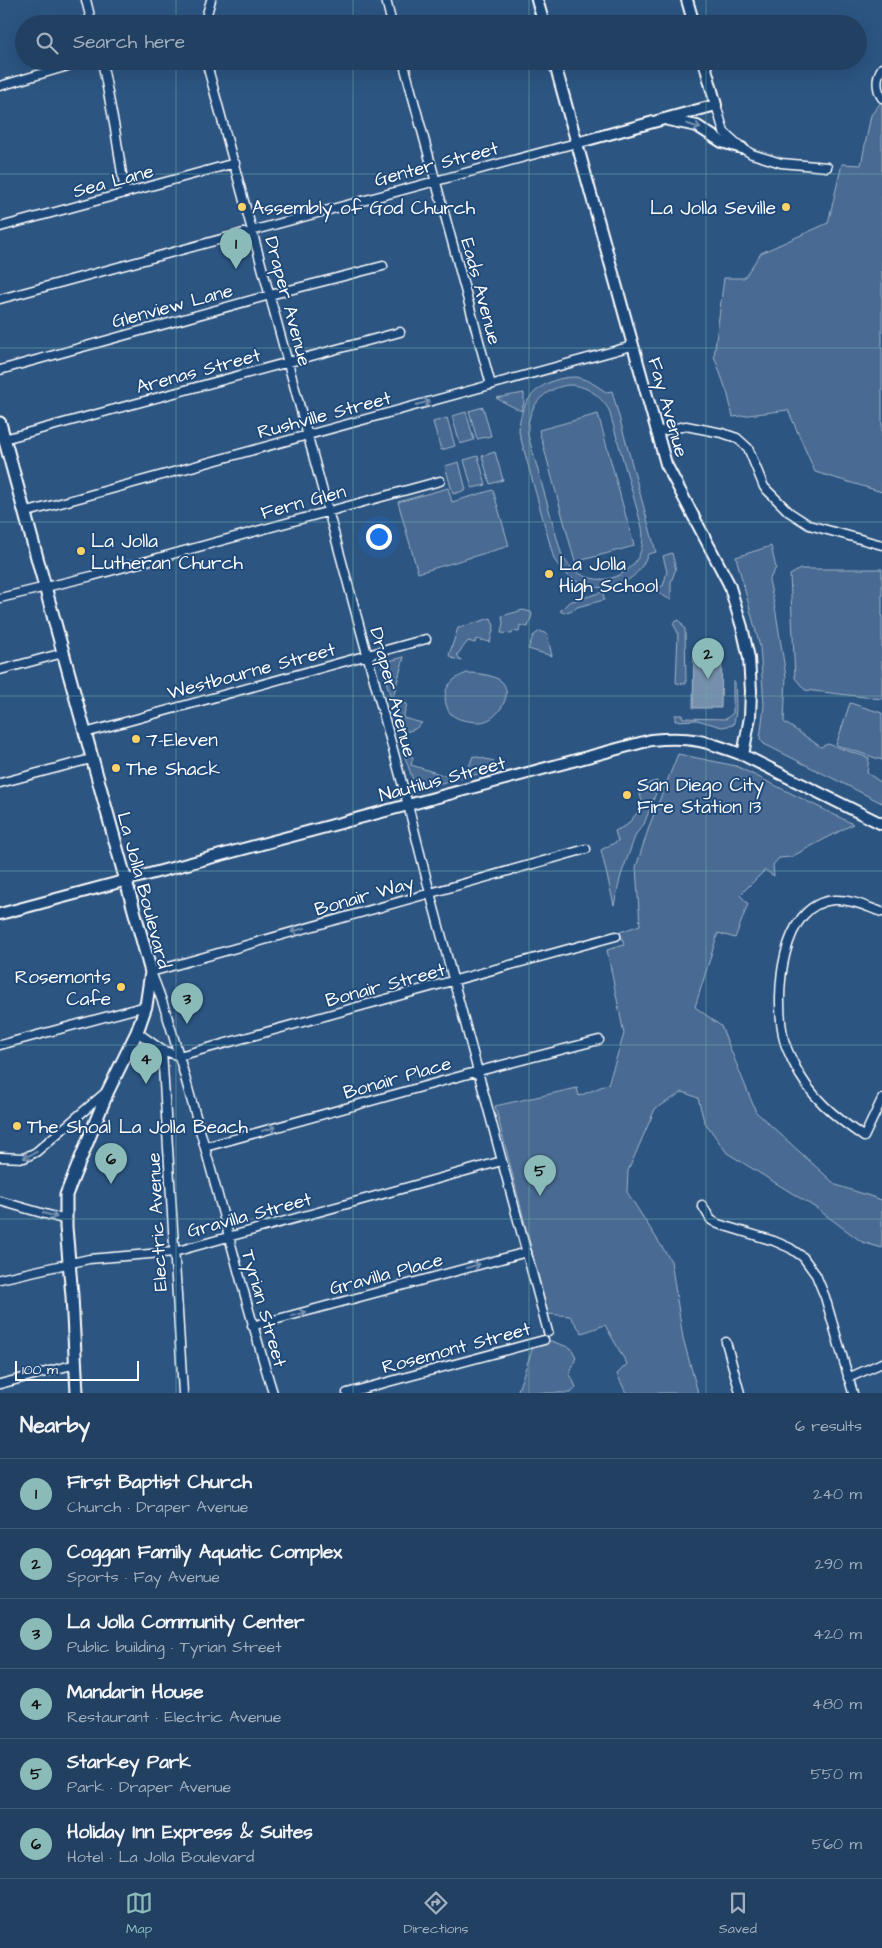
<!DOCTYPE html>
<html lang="en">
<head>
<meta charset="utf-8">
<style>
	:root { --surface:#214062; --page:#2d4b6b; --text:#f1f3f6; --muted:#a2afbe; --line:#3e5977; --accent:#8bbbb9 }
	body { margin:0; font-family:"Architects Daughter",sans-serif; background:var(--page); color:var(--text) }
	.scale { position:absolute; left:15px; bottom:12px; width:124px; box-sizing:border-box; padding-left:5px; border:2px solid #fff; border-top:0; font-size:14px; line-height:18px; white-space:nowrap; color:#fff; -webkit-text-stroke:4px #1f4a7a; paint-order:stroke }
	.you { position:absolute; left:378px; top:536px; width:18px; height:18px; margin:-12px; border:4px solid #fff; border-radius:50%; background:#1a73e8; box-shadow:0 0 0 8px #1a73e833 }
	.badge { display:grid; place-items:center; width:32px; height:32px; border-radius:50%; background:var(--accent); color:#111; font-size:16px; font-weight:700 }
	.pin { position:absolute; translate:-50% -41px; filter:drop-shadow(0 1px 2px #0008) }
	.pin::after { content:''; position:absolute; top:26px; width:18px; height:15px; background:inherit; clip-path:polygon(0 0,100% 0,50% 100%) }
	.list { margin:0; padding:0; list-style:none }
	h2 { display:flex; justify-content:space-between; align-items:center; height:65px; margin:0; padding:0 20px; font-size:21px }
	h2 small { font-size:16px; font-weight:400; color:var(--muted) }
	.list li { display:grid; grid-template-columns:32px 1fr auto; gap:15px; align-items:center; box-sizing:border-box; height:70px; padding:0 20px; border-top:1px solid var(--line) }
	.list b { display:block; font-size:19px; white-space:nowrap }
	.list p { margin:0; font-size:16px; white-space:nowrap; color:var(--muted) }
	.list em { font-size:16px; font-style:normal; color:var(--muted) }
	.icon { flex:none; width:28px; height:28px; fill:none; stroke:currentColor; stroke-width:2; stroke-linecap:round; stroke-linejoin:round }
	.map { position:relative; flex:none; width:882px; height:1393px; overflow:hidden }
	.search { position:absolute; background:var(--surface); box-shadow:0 5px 20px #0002; left:15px; right:15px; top:15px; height:55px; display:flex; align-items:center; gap:12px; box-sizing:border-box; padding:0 18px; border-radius:28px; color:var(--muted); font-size:19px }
	.sheet { height:485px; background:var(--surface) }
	nav { display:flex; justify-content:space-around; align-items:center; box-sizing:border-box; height:70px; border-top:1px solid var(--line); background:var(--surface); font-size:14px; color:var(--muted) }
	nav a { display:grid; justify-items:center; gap:2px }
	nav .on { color:var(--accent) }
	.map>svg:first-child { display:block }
	.green { fill:#486b92; stroke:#a4b5c8; fill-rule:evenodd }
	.water { fill:#748fad; stroke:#acbcce }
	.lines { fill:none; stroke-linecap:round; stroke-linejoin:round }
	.street-casing { stroke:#fff; stroke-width:11 }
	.secondary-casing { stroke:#fff; stroke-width:14 }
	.primary-casing { stroke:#fff; stroke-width:15 }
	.street { stroke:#1f4a7a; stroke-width:8 }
	.secondary { stroke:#1f4a7a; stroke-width:10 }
	.primary { stroke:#1f4a7a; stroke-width:11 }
	.oneway { stroke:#7992af }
	.grid { fill:none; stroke:#6fada8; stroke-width:1; stroke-opacity:0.55 }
	.poi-dot { fill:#ffd166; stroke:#1f4a7a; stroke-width:2 }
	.labels { text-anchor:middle; stroke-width:4; stroke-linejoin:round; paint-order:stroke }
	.street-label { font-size:19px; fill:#fff; stroke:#1f4a7a }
	.poi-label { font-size:19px; fill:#fff; stroke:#1f4a7a; text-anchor:start }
</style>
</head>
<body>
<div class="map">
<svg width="882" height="1393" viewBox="0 0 882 1393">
	<rect width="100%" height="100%" fill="#2c5582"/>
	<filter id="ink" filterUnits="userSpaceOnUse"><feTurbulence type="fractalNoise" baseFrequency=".02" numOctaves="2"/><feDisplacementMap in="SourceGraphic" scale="10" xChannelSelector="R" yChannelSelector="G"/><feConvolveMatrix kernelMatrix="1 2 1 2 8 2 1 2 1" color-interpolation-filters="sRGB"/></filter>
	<g filter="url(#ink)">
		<path class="green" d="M882,101V492L815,472L788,410L733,417L728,395L714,356L724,278H744L761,253L828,223L842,164L861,165L871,115Z
			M576,377L589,381L606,392L612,391L656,552L648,554C632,598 577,598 554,559L519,432C519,398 543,377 576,377ZM568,385C586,385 599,394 609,410L642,527C651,577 589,600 562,556L528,435C526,409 542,389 568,385Z
			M524,393V403L521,411L496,398Z
			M483,407L491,436L477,439L469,411Z
			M466,412L474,440L460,444L452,416Z
			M598,414L634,546L575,562L539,430Z
			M447,418L455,446L441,450L433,422Z
			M495,452L503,480L490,484L482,456Z
			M478,456L486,485L472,488L464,460Z
			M459,462L466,490L453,494L445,466Z
			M448,488L452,502L493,490L509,546L418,573L398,502Z
			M771,546L776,568L769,580L776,613L786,676L784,722L821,747L828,744L869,758L867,773L882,783V803L764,744L760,739L764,705L760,647L736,557Z
			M672,553L676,570L675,571L671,582V600L651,589L663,586L667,572L663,556Z
			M800,569H882V699L805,690L795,678L790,575Z
			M603,592L604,600L577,607L575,609L564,613L560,611L569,602Z
			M523,610L531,612L532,615L528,627L520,625L519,632L513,631L512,634L501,633L503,623L502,616Z
			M491,618L494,626L490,642L476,639L475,643L468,641L457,655L462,661L452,658L449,655L458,628Z
			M679,620L685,629L686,684L676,683L678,633L673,623Z
			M540,631L547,634L552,656L528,649L533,636Z
			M404,657L393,697L400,699V702L407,704L403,718L422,723L415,729L403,733L400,731L381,663Z
			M467,673C477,673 494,675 501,681C514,692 500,715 488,720C482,723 476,722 469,721C462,720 457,719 451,714C448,711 447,708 446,704C442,687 453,678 467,673Z
			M733,682H735C735,695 738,713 733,725L722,727L697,720L675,721V715H682L683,718L726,719L733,713Z
			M850,703L882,713V760L836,745Z
			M404,754L413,757L411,765L453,778L455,771L466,775L473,756L494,761L491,771L416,789Z
			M678,754L736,766L853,824L791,857L779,858L773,865L774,876L765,870L740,895L748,904L735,938L718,933L695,1007L721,1026L756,1112L836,1185L882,1200V1248L862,1242L816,1208L727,1153L704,1121L698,1098L683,1092L655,1109L628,1171L627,1192L671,1261L683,1338L698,1393H626L617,1374L627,1364L605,1325L582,1333L570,1316L548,1314L495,1106L577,1088L579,1096L608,1084L624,1034L607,950L624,945L620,932L640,925L636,867L650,824Z
			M657,781L659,785L656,793L644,824L636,834L621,875L614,905L601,850L618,841L615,831L627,825L643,806L638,786Z
			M551,1341L571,1348L576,1357L570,1374L576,1387L571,1393H517L533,1347Z"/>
		<path class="water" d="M694,649H722L721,708H693Z"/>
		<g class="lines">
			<defs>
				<path id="street" d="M86,0L92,24
					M386,0L392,24
					M204,24L211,0
					M102,61L115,129L125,193
					M206,61L408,805L430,893L548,1332
					M403,61L491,385
					M882,68C876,77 876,88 882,98
					M0,86L85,61
					M716,105L724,132L742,148L752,154L781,163L827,167
					M0,227L235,163
					M0,299L576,143
					M0,370L270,295L383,266
					M656,432L686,426L722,433L737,438L748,448L764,487L789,512L809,525L882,545
					M4,439L400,332
					M24,513L632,346
					M0,598L92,576L440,481
					M0,670L63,653
					M85,733L426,639
					M0,783L91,759
					M882,912C867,907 851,899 834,900C780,904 775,996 783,1035C784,1045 790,1055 794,1064C809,1096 835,1117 864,1137L882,1099
					M137,1032L162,1050L183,1393
					M0,1045L146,1006
					M162,1050L179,1056L616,936
					M205,1147L479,1071L599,1040
					M0,1157L24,1158L36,1152L106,1092
					M0,1201L66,1220
					M702,1205L711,1220L718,1224L774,1241L790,1248L803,1257L816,1275L825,1297L853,1393
					M0,1279L89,1259L174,1252L502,1161
					M252,1326L527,1252
					M726,1342L740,1393
					M848,1378L882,1363
					M0,1384L76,1364
					M273,1393C243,1296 220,1197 191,1099C179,1056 168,1013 151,972L586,849
					M347,1393L544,1340"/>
				<path id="secondary" d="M537,0L544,24
					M687,0L694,24
					M554,61L666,464L729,584L742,627L749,658L751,691L750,717L743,755
					M668,120L697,126L722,142L742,148
					M576,143L716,105L704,61
					M0,914L651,740C691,736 706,741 743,755L882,824"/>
				<path id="primary" d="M0,423L151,972L146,1006L137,1032L108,1091L66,1195V1227L72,1296L77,1393"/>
			</defs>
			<use href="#street" class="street-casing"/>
			<use href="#secondary" class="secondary-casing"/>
			<use href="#primary" class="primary-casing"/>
			<use href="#street" class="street"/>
			<use href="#secondary" class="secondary"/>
			<use href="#primary" class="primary"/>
		</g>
		<defs><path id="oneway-shaft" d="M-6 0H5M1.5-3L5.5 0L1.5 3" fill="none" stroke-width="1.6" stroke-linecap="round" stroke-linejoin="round" transform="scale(1.25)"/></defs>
		<g class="oneway">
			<use href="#oneway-shaft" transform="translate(694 126) rotate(18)"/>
			<use href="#oneway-shaft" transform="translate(423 403) rotate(-15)"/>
			<use href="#oneway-shaft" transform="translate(298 930) rotate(164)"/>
			<use href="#oneway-shaft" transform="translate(269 1129) rotate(-16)"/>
			<use href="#oneway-shaft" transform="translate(30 1155) rotate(155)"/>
			<use href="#oneway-shaft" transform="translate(50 1215) rotate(17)"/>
			<use href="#oneway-shaft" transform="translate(473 1266) rotate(-15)"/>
			<use href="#oneway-shaft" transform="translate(299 1314) rotate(-15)"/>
		</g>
	</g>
	<path class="grid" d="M176,0V24M353,0V24M529,0V24M706,0V24M176,61V1393M353,61V1393M529,61V1393M706,61V1393M0,174H882M0,348H882M0,522H882M0,696H882M0,871H882M0,1045H882M0,1219H882"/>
	<g class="poi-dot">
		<circle cx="242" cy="207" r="5"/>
		<circle cx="786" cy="207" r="5"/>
		<circle cx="81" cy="551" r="5"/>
		<circle cx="549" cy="574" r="5"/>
		<circle cx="136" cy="739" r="5"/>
		<circle cx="116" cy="768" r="5"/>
		<circle cx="627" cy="795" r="5"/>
		<circle cx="121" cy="987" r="5"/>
		<circle cx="17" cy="1126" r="5"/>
	</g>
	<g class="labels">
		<g class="street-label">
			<text transform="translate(436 163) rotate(-15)" y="7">Genter Street</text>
			<text transform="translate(113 180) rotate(-15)" y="7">Sea Lane</text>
			<text transform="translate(482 291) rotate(75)" y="7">Eads Avenue</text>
			<text transform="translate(289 301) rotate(75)" y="7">Draper Avenue</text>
			<text transform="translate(172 305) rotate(-15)" y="7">Glenview Lane</text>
			<text transform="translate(198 370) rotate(-15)" y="7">Arenas Street</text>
			<text transform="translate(669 407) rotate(74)" y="7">Fay Avenue</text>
			<text transform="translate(324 414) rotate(-15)" y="7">Rushville Street</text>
			<text transform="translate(303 501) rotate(-15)" y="7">Fern Glen</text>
			<text transform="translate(251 670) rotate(-15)" y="7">Westbourne Street</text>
			<text transform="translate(394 692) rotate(75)" y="7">Draper Avenue</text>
			<text transform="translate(442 778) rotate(-15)" y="7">Nautilus Street</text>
			<text transform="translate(145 890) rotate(75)" y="7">La Jolla Boulevard</text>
			<text transform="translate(364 895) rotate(-16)" y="7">Bonair Way</text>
			<text transform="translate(385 984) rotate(-15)" y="7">Bonair Street</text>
			<text transform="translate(397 1077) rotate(-16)" y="7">Bonair Place</text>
			<text transform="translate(249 1214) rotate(-15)" y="7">Gravilla Street</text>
			<text transform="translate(156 1222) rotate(-93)" y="7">Electric Avenue</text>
			<text transform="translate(386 1273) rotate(-15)" y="7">Gravilla Place</text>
			<text transform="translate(265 1308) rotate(74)" y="7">Tyrian Street</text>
			<text transform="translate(456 1347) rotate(-15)" y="7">Rosemont Street</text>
		</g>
		<g class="poi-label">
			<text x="252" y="214">Assembly of God Church</text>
			<text x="776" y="214" text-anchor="end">La Jolla Seville</text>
			<text x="91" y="547">La Jolla<tspan x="91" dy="22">Lutheran Church</tspan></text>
			<text x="559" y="570">La Jolla<tspan x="559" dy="22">High School</tspan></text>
			<text x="146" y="746">7-Eleven</text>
			<text x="126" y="775">The Shack</text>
			<text x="637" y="791">San Diego City<tspan x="637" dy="22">Fire Station 13</tspan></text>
			<text x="111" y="983" text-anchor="end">Rosemonts<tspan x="111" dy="22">Cafe</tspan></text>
			<text x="27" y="1133">The Shoal La Jolla Beach</text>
		</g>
	</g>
</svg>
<div class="scale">100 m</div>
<div class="you"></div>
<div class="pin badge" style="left:236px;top:269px">1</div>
<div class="pin badge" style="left:708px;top:679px">2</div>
<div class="pin badge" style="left:187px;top:1024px">3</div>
<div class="pin badge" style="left:146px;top:1084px">4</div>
<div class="pin badge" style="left:540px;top:1196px">5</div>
<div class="pin badge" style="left:111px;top:1184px">6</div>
<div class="search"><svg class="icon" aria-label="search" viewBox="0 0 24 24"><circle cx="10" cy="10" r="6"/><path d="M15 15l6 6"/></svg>Search here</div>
</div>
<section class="sheet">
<h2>Nearby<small>6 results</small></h2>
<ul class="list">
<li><span class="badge">1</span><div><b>First Baptist Church</b><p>Church · Draper Avenue</p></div><em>240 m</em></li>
<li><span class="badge">2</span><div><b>Coggan Family Aquatic Complex</b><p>Sports · Fay Avenue</p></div><em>290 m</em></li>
<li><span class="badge">3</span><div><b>La Jolla Community Center</b><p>Public building · Tyrian Street</p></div><em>420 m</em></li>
<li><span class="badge">4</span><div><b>Mandarin House</b><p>Restaurant · Electric Avenue</p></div><em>480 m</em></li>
<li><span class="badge">5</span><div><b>Starkey Park</b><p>Park · Draper Avenue</p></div><em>550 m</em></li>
<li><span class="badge">6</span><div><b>Holiday Inn Express &amp; Suites</b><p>Hotel · La Jolla Boulevard</p></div><em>560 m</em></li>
</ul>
</section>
<nav>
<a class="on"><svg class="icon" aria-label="map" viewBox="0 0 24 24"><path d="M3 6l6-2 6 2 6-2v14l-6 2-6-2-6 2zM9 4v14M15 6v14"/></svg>Map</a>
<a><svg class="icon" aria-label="directions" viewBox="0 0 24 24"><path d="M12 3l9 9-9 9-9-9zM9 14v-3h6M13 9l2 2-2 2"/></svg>Directions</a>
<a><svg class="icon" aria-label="saved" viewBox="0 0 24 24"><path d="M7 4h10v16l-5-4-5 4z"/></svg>Saved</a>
</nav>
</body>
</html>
